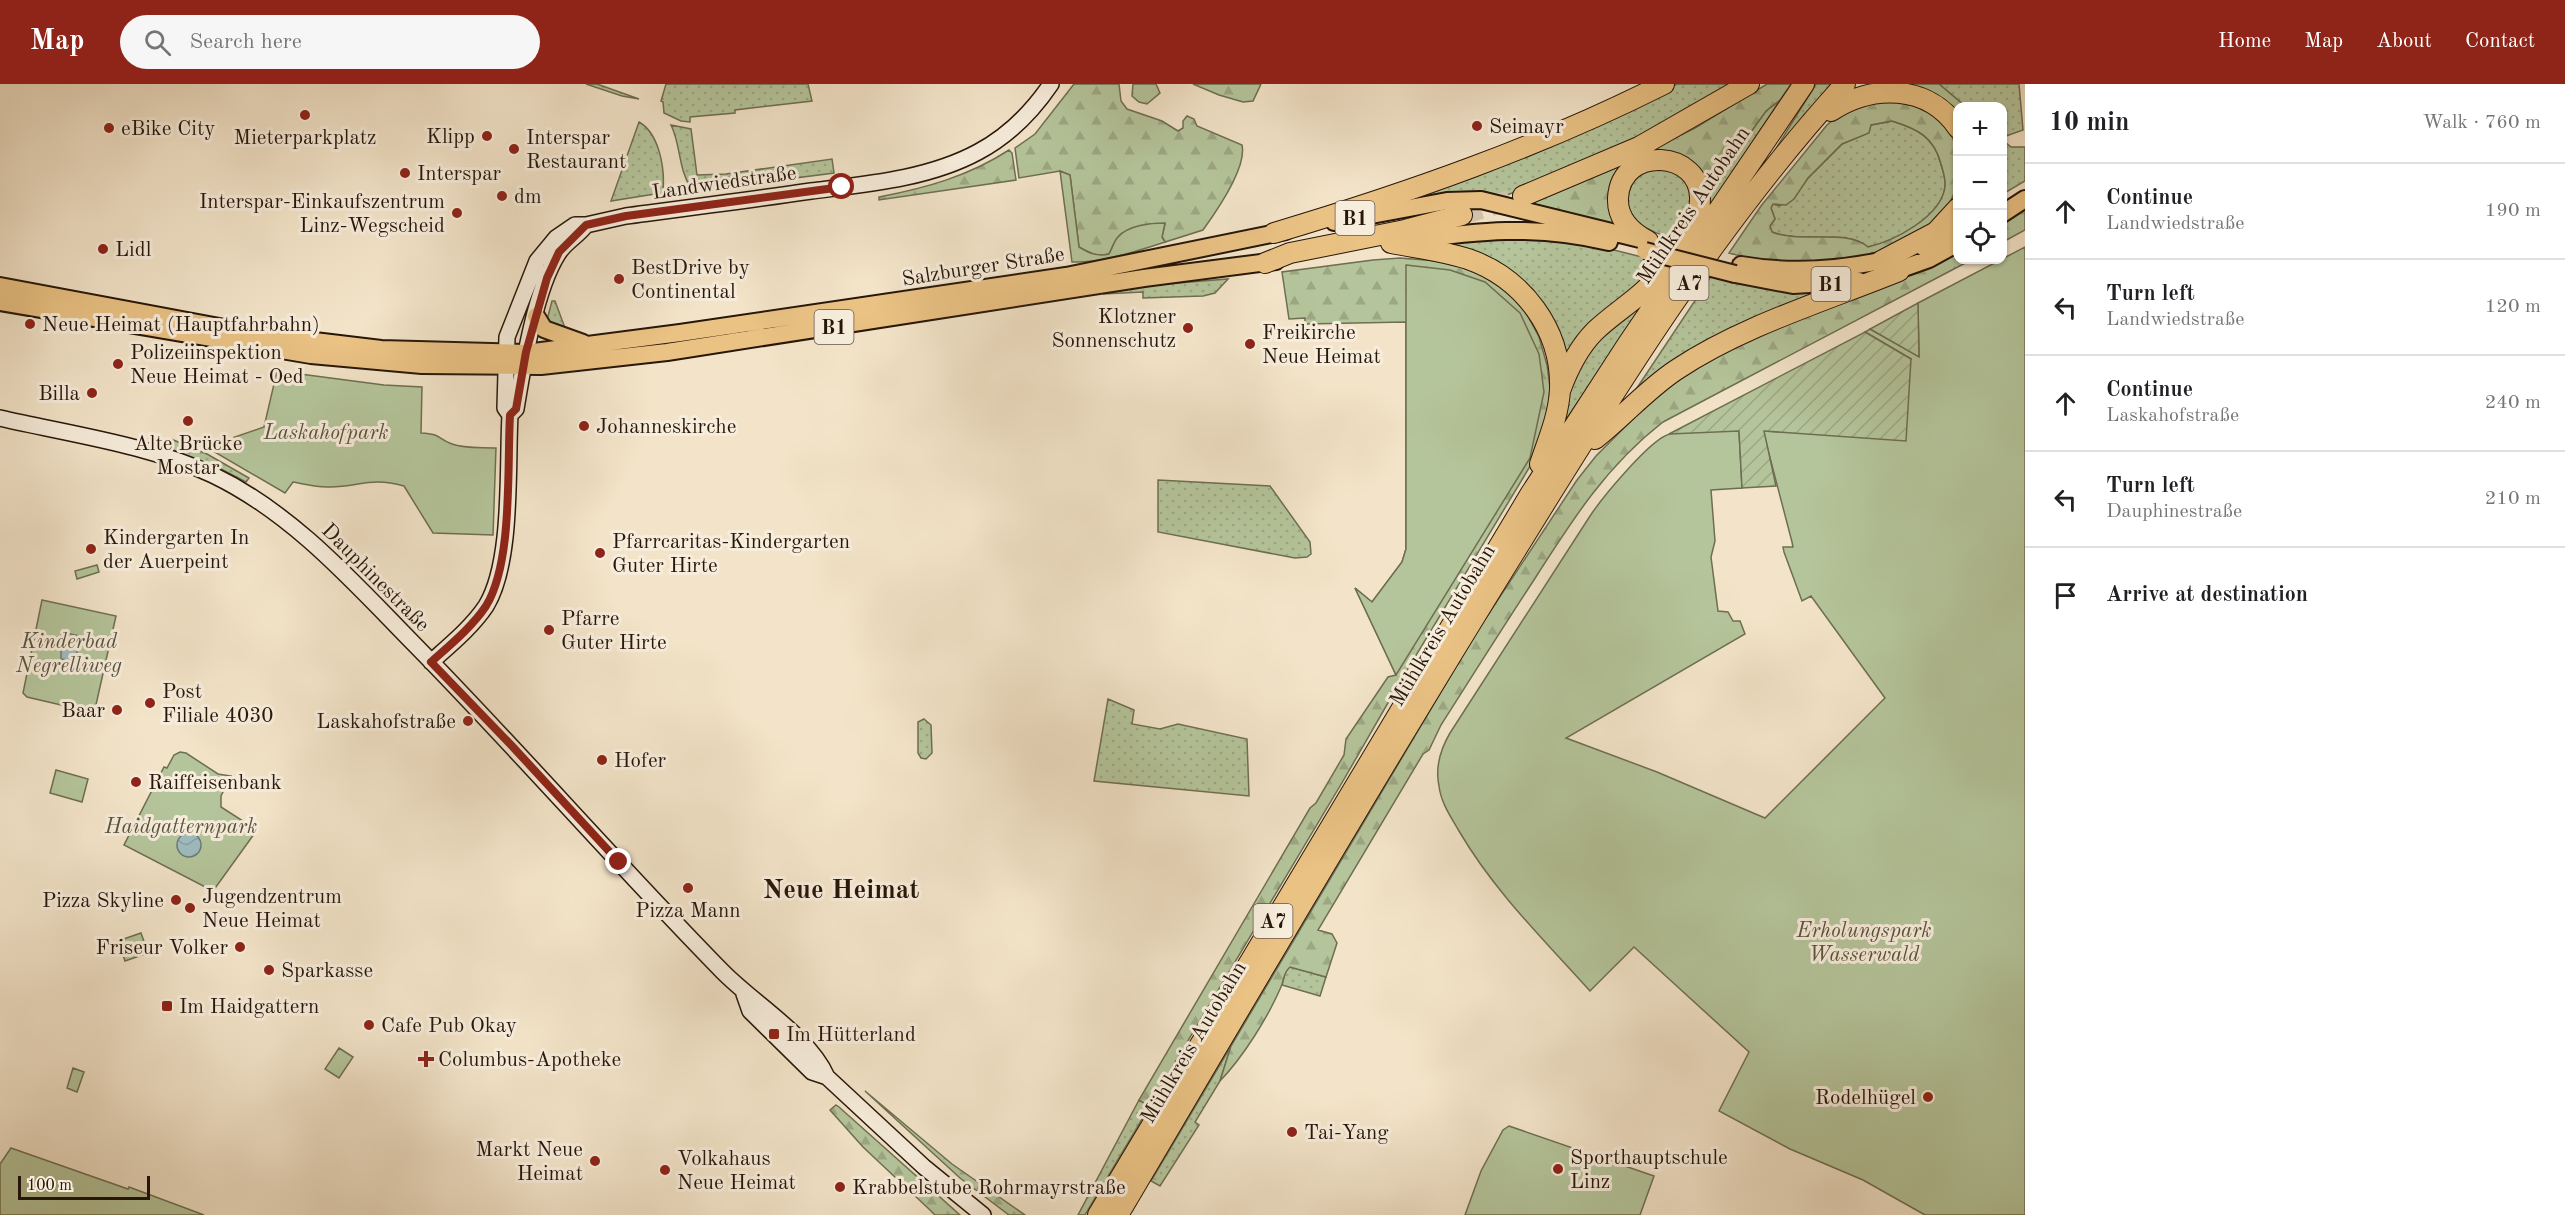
<!DOCTYPE html>
<html lang="en">
<head>
<meta charset="utf-8">
<style>
	:root { --surface:#fff; --page:#f6f6f6; --text:#202124; --muted:#757577; --line:#e0e0e0; --accent:#8f2418 }
	body { margin:0; font-family:"Old Standard TT",serif; background:var(--page); color:var(--text) }
	.controls { position:absolute; right:18px; top:18px; display:grid; overflow:hidden; border-radius:12px; box-shadow:0 2px 4px #0004 }
	.controls button { width:54px; height:54px; display:grid; place-items:center; padding:0; border:0; border-bottom:2px solid var(--line); background:var(--surface); color:var(--text); font:30px sans-serif }
	.scale { position:absolute; left:18px; bottom:15px; width:132px; box-sizing:border-box; padding-left:6px; border:3px solid #271609; border-top:0; font-size:16px; line-height:21px; white-space:nowrap; color:#271609; -webkit-text-stroke:4px #f7eddc; paint-order:stroke }
	.stop { position:absolute; width:18px; height:18px; margin:-14px; border:4px solid #8f2418; border-radius:50%; background:#fff }
	.stop.end { background:#8f2418; border-color:#fff; box-shadow:0 2px 6px #0008 }
	.list { margin:0; padding:0; list-style:none }
	h2 { display:flex; justify-content:space-between; align-items:center; height:78px; margin:0; padding:0 24px; font-size:26px }
	h2 small { font-size:20px; font-weight:400; color:var(--muted) }
	.list li { display:grid; grid-template-columns:39px 1fr auto; gap:18px; align-items:center; box-sizing:border-box; height:96px; padding:0 24px; border-top:2px solid var(--line) }
	.list b { display:block; font-size:22px; white-space:nowrap }
	.list p { margin:0; font-size:20px; white-space:nowrap; color:var(--muted) }
	.list em { font-size:20px; font-style:normal; color:var(--muted) }
	.icon { flex:none; width:33px; height:33px; fill:none; stroke:currentColor; stroke-width:2; stroke-linecap:round; stroke-linejoin:round }
	.map { position:relative; flex:none; width:2025px; height:1131px; overflow:hidden }
	header { display:flex; align-items:center; gap:36px; box-sizing:border-box; height:84px; padding:0 30px; background:var(--accent); color:#fff }
	header strong { font-size:28px }
	nav { display:flex; gap:33px; margin-inline-start:auto; font-size:21px }
	.search { width:420px; height:54px; background:var(--page); display:flex; align-items:center; gap:15px; box-sizing:border-box; padding:0 21px; border-radius:33px; color:var(--muted); font-size:22px }
	main { display:flex }
	aside { flex:1; background:var(--surface) }
	.map>svg:first-child { display:block }
	.grass { fill:url(#grass-dots); stroke:#6e6e52; stroke-width:1.5 }
	.forest { fill:url(#forest-firs); stroke:#6e6e52; stroke-width:1.5; fill-rule:evenodd }
	.park { fill:#b5c59b; stroke:#6e6e52; stroke-width:1.5 }
	.garden { fill:url(#garden-furrows); stroke:#6e6e52; stroke-width:1.5 }
	.water { fill:url(#water-waves); stroke:#6e7a76; stroke-width:1.5 }
	.lines { fill:none; stroke-linecap:round; stroke-linejoin:round }
	.highway-tunnel { stroke:#d4c5ac; stroke-width:20; stroke-dasharray:20 10; stroke-linecap:butt }
	.secondary-casing { stroke:#271609; stroke-width:18 }
	.primary-casing { stroke:#271609; stroke-width:20 }
	.highway-casing { stroke:#271609; stroke-width:22 }
	.secondary { stroke:#f7eddc; stroke-width:15 }
	.primary { stroke:#eac284; stroke-width:16 }
	.highway { stroke:#eac284; stroke-width:20 }
	.primary-bridge-casing { stroke:#271609; stroke-width:20; stroke-linecap:butt }
	.primary-bridge { stroke:#eac284; stroke-width:16 }
	.route { stroke:#8f2418; stroke-width:8 }
	.poi-dot { fill:#8f2418; stroke:#f7eddc; stroke-width:2 }
	.labels { text-anchor:middle; stroke-width:6; stroke-linejoin:round; paint-order:stroke }
	.shield { fill:#f7eddc; stroke:#655648; stroke-width:1.5 }
	.shield-label { font-size:20px; font-weight:bold; fill:#271609 }
	.poi-label { font-size:21px; fill:#271609; stroke:#f7eddc; text-anchor:start }
	.street-label { font-size:21px; fill:#271609; stroke:#f7eddc }
	.park-label { font-size:21px; font-style:italic; fill:#59533c; stroke:#f7eddc }
	.district-label { font-size:27px; font-weight:bold; fill:#271609; stroke:#f7eddc }
</style>
</head>
<body>
<header>
<strong>Map</strong>
<div class="search"><svg class="icon" aria-label="search" viewBox="0 0 24 24"><circle cx="10" cy="10" r="6"/><path d="M15 15l6 6"/></svg>Search here</div>
<nav><a>Home</a><a>Map</a><a>About</a><a>Contact</a></nav>
</header>
<main>
<div class="map">
<svg width="2025" height="1131" viewBox="0 0 2025 1131">
	<defs>
		<pattern id="grass-dots" width="8" height="8" patternUnits="userSpaceOnUse" patternTransform="scale(1.5)"><rect width="8" height="8" fill="#b5c59b"/><path d="M2 2h.1M6 6h.1" fill="none" stroke="#9ca884" stroke-width="1.8" stroke-linecap="round"/></pattern>
		<pattern id="forest-firs" width="22" height="20" patternUnits="userSpaceOnUse" patternTransform="scale(1.5)"><rect width="22" height="20" fill="#b5c59b"/><path d="M5 1l3.5 6h-7zM16 11l3.5 6h-7z" fill="#9ca884"/></pattern>
		<pattern id="garden-furrows" width="10" height="10" patternUnits="userSpaceOnUse" patternTransform="scale(1.5)"><rect width="10" height="10" fill="#b5c59b"/><path d="M-1 1l2-2M0 10L10 0M9 11l2-2" fill="none" stroke="#9ca884"/></pattern>
		<pattern id="water-waves" width="16" height="10" patternUnits="userSpaceOnUse" patternTransform="scale(1.5)"><rect width="16" height="10" fill="#9ebcbf"/><path d="M0 5q4-4 8 0t8 0" fill="none" stroke="#88a1a3"/></pattern>
	</defs>
	<rect width="100%" height="100%" fill="#f3e4c9"/>
	<filter id="stains"><feTurbulence type="fractalNoise" baseFrequency=".00333" numOctaves="4"/><feColorMatrix values="0 0 0 0 .2 0 0 0 0 .09 0 0 0 0 .02 0 0 0 .5 -.17"/></filter>
	<radialGradient id="worn" r=".72"><stop offset=".6" stop-color="#630" stop-opacity="0"/><stop offset="1" stop-color="#630" stop-opacity=".3"/></radialGradient>
	<path class="grass" d="M586,0H597L639,15L622,12Z
		M666,0H808L812,17L735,26V29L690,33V38L681,37L664,29L663,18L661,17Z
		M1677,0H1738L1584,83L1504,112H1467L1367,128L1613,32Z
		M1816,0H1837L1759,92Z
		M1939,0H2019L2023,46L2006,52L2005,58L2011,63H2025V97L2003,110L2002,22H1965Z
		M1780,16L1704,132L1706,103L1714,99L1766,27Z
		M1892,37C1918,45 1934,53 1941,80C1943,87 1946,95 1945,103C1941,133 1894,157 1868,163C1846,144 1802,160 1772,148L1770,142L1775,135L1771,124L1773,120L1779,122L1793,115L1808,94L1842,60L1860,52L1871,41Z
		M639,38C659,49 665,84 663,106L661,109L611,117Z
		M671,41L691,45L697,91L726,90L832,75L834,89L740,101L691,104C678,85 681,61 671,41Z
		M1646,84C1680,87 1684,88 1695,121L1678,156C1655,150 1611,134 1629,102C1633,95 1641,90 1646,84Z
		M1484,153L1570,155L1662,178L1564,285L1541,224L1410,161Z
		M1712,191L1838,206L1625,322Z
		M1228,195L1215,209L1203,212L1143,214V208L1103,210L1152,201Z
		M1653,206L1553,355L1561,324L1586,267Z
		M552,217H555L565,244L550,242L547,236Z
		M171,355L207,370L249,394L246,398L217,383L165,363L162,358Z
		M1158,396L1270,402L1310,458L1311,470L1307,473L1295,474L1158,448Z
		M1108,615L1134,626L1132,640L1160,645L1178,640L1247,655L1249,712L1094,697Z
		M924,635L931,641L932,669L926,675L921,674L918,669V638Z
		M1290,883L1326,893L1320,912L1282,901L1286,886Z
		M1231,962L1220,997L1195,1038L1199,1041L1160,1102L1151,1097Z
		M1139,1016L1149,1022L1144,1032L1085,1131H1078Z"/>
	<path class="forest" d="M1074,0H1119L1121,17L1127,25L1162,37L1178,47L1183,44V37L1187,32L1194,35L1197,42L1242,61C1247,83 1216,128 1203,146L1165,158L1162,153L1165,140C1152,138 1128,142 1118,153C1114,157 1112,165 1109,170C1097,173 1089,169 1079,163L1070,91L1060,87L1019,94L1015,64L1035,50Z
		M1133,0H1156L1160,9L1147,20L1139,18L1132,12Z
		M1193,0H1261L1253,17L1243,18L1219,11Z
		M1767,0H1791L1780,16L1766,27L1714,99L1706,103L1641,71L1617,138L1612,140L1520,117L1641,71L1695,44Z
		M1901,0H1939L1965,22H1958L1957,34Z
		M1898,12C1909,18 1925,22 1935,30C1961,50 1965,97 1947,123C1934,141 1912,156 1892,163C1838,183 1784,184 1729,169L1761,122L1827,41L1852,21ZM1892,37C1918,45 1934,53 1941,80C1943,87 1946,95 1945,103C1941,133 1894,157 1868,163C1846,144 1802,160 1772,148L1770,142L1775,135L1771,124L1773,120L1786,121L1794,115L1808,94L1842,60L1869,49L1871,41Z
		M1009,66L1012,69L1016,96L879,116V113C926,104 969,92 1009,66Z
		M2025,122V146L2003,158L2002,137Z
		M1957,165L1958,176H1971L1663,338C1605,383 1571,438 1532,499C1501,546 1471,594 1441,641L1429,666L1423,670L1318,846L1332,850L1337,859L1326,893L1290,883C1283,889 1284,896 1281,903C1267,935 1243,973 1220,997L1231,962L1476,549L1577,396L1596,372L1640,328L1677,297L1709,276L1742,259Z
		M1400,174L1450,178L1471,184L1511,210L1524,225L1539,253L1547,281L1550,304L1547,334L1532,379L1400,598L1343,697L1149,1022L1139,1016L1310,724L1316,719L1344,671L1346,655L1388,593L1396,591L1355,504L1372,518L1402,478L1406,465V238L1305,240V234L1289,235L1282,188L1373,176Z
		M865,1007L952,1080L1025,1131H1009L960,1094Z
		M836,1021L839,1023L960,1131H935L930,1126L863,1063L830,1026Z"/>
	<path class="park" d="M1060,87L1070,91L1079,163C1089,169 1097,173 1109,170C1112,165 1114,157 1118,153C1128,141 1152,139 1165,139L1162,153L1165,158C1137,167 1102,179 1072,178Z
		M2025,163V1131H1925L1863,1096L1790,1065L1719,1027L1749,968L1634,863L1590,907C1544,856 1494,807 1459,747C1451,733 1441,719 1439,702C1435,683 1440,666 1450,649L1590,432C1602,414 1651,354 1670,350C1687,345 1720,348 1739,347L1742,404L1711,406L1715,457L1711,473L1718,527L1728,528L1733,537H1740L1745,550L1566,654L1657,688L1765,734L1885,614L1811,512L1802,517L1784,468L1783,463H1793L1792,458L1763,347L1827,350L1911,275L1865,248L1870,245L1919,272L1918,219Z
		M1406,181L1450,186L1485,198L1520,229L1539,270L1544,308L1530,374L1396,591L1355,504L1372,518L1402,478L1406,465Z
		M277,287L384,301L422,303L421,349C442,350 436,354 452,360C465,365 482,363 496,364L493,451L433,449L404,402C369,392 358,404 327,403C316,403 304,400 293,398L285,409L206,363L264,343Z
		M97,481L99,488L77,495L75,487Z
		M42,516L116,532L95,625L91,628L27,613L23,609Z
		M180,668L186,669L218,690L231,692L221,712V723L257,746L213,807L124,761L164,683L167,684L174,671Z
		M56,686L88,695L82,718L50,709Z
		M141,849L148,869L125,877L118,857Z
		M339,964L353,973L339,994L325,985Z
		M73,984L84,988L77,1008L67,1004Z
		M1509,1042L1654,1092L1640,1131H1465L1481,1087L1503,1046Z
		M11,1064L128,1105L129,1103L204,1131H0V1080Z"/>
	<path class="garden" d="M1918,219L1919,273L1870,245Z
		M1865,248L1911,275L1906,357L1764,347L1776,402L1742,404L1739,347L1669,350Z"/>
	<path class="water" d="M62,548L80,552L75,577L61,575V567L67,564L59,559Z
		M177 761a12 12 0 1 1 24 0a12 12 0 1 1-24 0Z"/>
	<g class="lines">
		<path class="highway-tunnel" d="M1462,131L1523,112"/>
		<defs>
			<path id="secondary" d="M510,331L516,325C523,283 535,206 558,170C565,158 578,152 586,141
				M0,334C69,350 150,361 213,391C294,430 354,499 416,562C520,668 618,781 722,887C753,919 809,952 827,993
				M431,578C450,561 472,543 486,522C513,478 507,384 510,331L505,324L507,253L537,177L556,154L575,141H586L626,132C687,124 749,116 811,107C867,100 928,95 978,68C1008,52 1032,28 1051,0
				M744,910L750,927L812,988L827,993L924,1083L983,1131"/>
			<path id="primary" d="M2002,130L2025,115
				M1334,138L1447,117L1481,116L1644,156
				M1403,157C1478,147 1534,140 1609,158
				M1924,164L1958,146
				M1741,181C1793,190 1843,186 1894,174
				M1735,190L1793,201L1859,197
				M1887,190L1929,175L1958,159
				M0,202L256,250L381,265L526,269L680,249L1066,192L1286,147
				M0,218L311,271L422,281L541,282L667,268L1144,194L1276,177
				M536,232L544,245L583,259"/>
			<path id="highway" d="M1831,27C1872,0 1928,0 1958,44
				M1523,112L1639,63L1749,0
				M1274,149C1408,109 1539,63 1664,0
				M1648,157C1631,148 1617,135 1618,114C1621,60 1702,66 1700,116C1700,131 1690,145 1682,157
				M1391,159C1417,164 1443,167 1468,175C1523,194 1562,246 1560,305C1559,331 1548,356 1540,380
				M1881,177L1936,148L1958,124
				M1265,179L1290,169L1405,146L1462,131
				M1560,307C1568,285 1578,264 1595,247C1618,225 1645,212 1664,184
				M1595,355C1623,333 1646,306 1676,286C1742,242 1825,217 1899,187
				M1098,1131L1531,409L1627,261L1804,0
				M1118,1131C1251,906 1383,680 1521,458C1619,299 1719,138 1845,0"/>
		</defs>
		<use href="#secondary" class="secondary-casing"/>
		<use href="#primary" class="primary-casing"/>
		<use href="#highway" class="highway-casing"/>
		<use href="#secondary" class="secondary"/>
		<use href="#primary" class="primary"/>
		<use href="#highway" class="highway"/>
		<defs>
			<path id="primary-bridge" d="M1645,167L1735,190"/>
		</defs>
		<use href="#primary-bridge" class="primary-bridge-casing"/>
		<use href="#primary-bridge" class="primary-bridge"/>
	</g>
	<g class="lines">
		<path class="route" d="M619,778L512,662L431,578C450,561 472,543 486,522C513,478 507,384 510,331L516,325L526,268L547,194L559,168L586,141L626,132L842,103"/>
	</g>
	<g class="poi-dot">
		<circle cx="305" cy="31" r="6"/>
		<circle cx="1477" cy="42" r="6"/>
		<circle cx="109" cy="44" r="6"/>
		<circle cx="487" cy="52" r="6"/>
		<circle cx="514" cy="65" r="6"/>
		<circle cx="405" cy="89" r="6"/>
		<circle cx="502" cy="112" r="6"/>
		<circle cx="457" cy="129" r="6"/>
		<circle cx="103" cy="165" r="6"/>
		<circle cx="619" cy="195" r="6"/>
		<circle cx="30" cy="240" r="6"/>
		<circle cx="1188" cy="244" r="6"/>
		<circle cx="1250" cy="260" r="6"/>
		<circle cx="118" cy="280" r="6"/>
		<circle cx="92" cy="309" r="6"/>
		<circle cx="188" cy="337" r="6"/>
		<circle cx="584" cy="342" r="6"/>
		<circle cx="91" cy="465" r="6"/>
		<circle cx="600" cy="469" r="6"/>
		<circle cx="549" cy="546" r="6"/>
		<circle cx="150" cy="619" r="6"/>
		<circle cx="117" cy="626" r="6"/>
		<circle cx="468" cy="637" r="6"/>
		<circle cx="602" cy="676" r="6"/>
		<circle cx="136" cy="698" r="6"/>
		<circle cx="688" cy="804" r="6"/>
		<circle cx="176" cy="816" r="6"/>
		<circle cx="190" cy="824" r="6"/>
		<circle cx="240" cy="863" r="6"/>
		<circle cx="269" cy="886" r="6"/>
		<rect x="161" y="916" width="12" height="12" rx="3"/>
		<circle cx="369" cy="941" r="6"/>
		<rect x="768" y="944" width="12" height="12" rx="3"/>
		<path d="M423 966h6v6h6v6h-6v6h-6v-6h-6v-6h6z"/>
		<circle cx="1928" cy="1013" r="6"/>
		<circle cx="1292" cy="1048" r="6"/>
		<circle cx="595" cy="1077" r="6"/>
		<circle cx="1558" cy="1085" r="6"/>
		<circle cx="665" cy="1086" r="6"/>
		<circle cx="840" cy="1103" r="6"/>
	</g>
	<g class="labels">
		<g class="shield">
			<rect x="1335.5" y="117" width="39" height="34" rx="4.5"/>
			<rect x="1669.5" y="182" width="39" height="34" rx="4.5"/>
			<rect x="1811.5" y="183" width="39" height="34" rx="4.5"/>
			<rect x="814.5" y="226" width="39" height="34" rx="4.5"/>
			<rect x="1253.5" y="820" width="39" height="34" rx="4.5"/>
		</g>
		<g class="shield-label">
			<text x="1355" y="141">B1</text>
			<text x="1689" y="206">A7</text>
			<text x="1831" y="207">B1</text>
			<text x="834" y="250">B1</text>
			<text x="1273" y="844">A7</text>
		</g>
		<g class="poi-label">
			<text x="1489" y="49">Seimayr</text>
			<text x="121" y="51">eBike City</text>
			<text x="475" y="59" text-anchor="end">Klipp</text>
			<text x="305" y="60" text-anchor="middle">Mieterparkplatz</text>
			<text x="526" y="60">Interspar<tspan x="526" dy="24">Restaurant</tspan></text>
			<text x="417" y="96">Interspar</text>
			<text x="514" y="119">dm</text>
			<text x="445" y="124" text-anchor="end">Interspar-Einkaufszentrum<tspan x="445" dy="24">Linz-Wegscheid</tspan></text>
			<text x="115" y="172">Lidl</text>
			<text x="631" y="190">BestDrive by<tspan x="631" dy="24">Continental</tspan></text>
			<text x="1176" y="239" text-anchor="end">Klotzner<tspan x="1176" dy="24">Sonnenschutz</tspan></text>
			<text x="42" y="247">Neue Heimat (Hauptfahrbahn)</text>
			<text x="1262" y="255">Freikirche<tspan x="1262" dy="24">Neue Heimat</tspan></text>
			<text x="130" y="275">Polizeiinspektion<tspan x="130" dy="24">Neue Heimat - Oed</tspan></text>
			<text x="80" y="316" text-anchor="end">Billa</text>
			<text x="596" y="349">Johanneskirche</text>
			<text x="188" y="366" text-anchor="middle">Alte Brücke<tspan x="188" dy="24">Mostar</tspan></text>
			<text x="103" y="460">Kindergarten In<tspan x="103" dy="24">der Auerpeint</tspan></text>
			<text x="612" y="464">Pfarrcaritas-Kindergarten<tspan x="612" dy="24">Guter Hirte</tspan></text>
			<text x="561" y="541">Pfarre<tspan x="561" dy="24">Guter Hirte</tspan></text>
			<text x="162" y="614">Post<tspan x="162" dy="24">Filiale 4030</tspan></text>
			<text x="105" y="633" text-anchor="end">Baar</text>
			<text x="456" y="644" text-anchor="end">Laskahofstraße</text>
			<text x="614" y="683">Hofer</text>
			<text x="148" y="705">Raiffeisenbank</text>
			<text x="202" y="819">Jugendzentrum<tspan x="202" dy="24">Neue Heimat</tspan></text>
			<text x="164" y="823" text-anchor="end">Pizza Skyline</text>
			<text x="688" y="833" text-anchor="middle">Pizza Mann</text>
			<text x="228" y="870" text-anchor="end">Friseur Volker</text>
			<text x="281" y="893">Sparkasse</text>
			<text x="179" y="929">Im Haidgattern</text>
			<text x="381" y="948">Cafe Pub Okay</text>
			<text x="786" y="957">Im Hütterland</text>
			<text x="438" y="982">Columbus-Apotheke</text>
			<text x="1916" y="1020" text-anchor="end">Rodelhügel</text>
			<text x="1304" y="1055">Tai-Yang</text>
			<text x="583" y="1072" text-anchor="end">Markt Neue<tspan x="583" dy="24">Heimat</tspan></text>
			<text x="1570" y="1080">Sporthauptschule<tspan x="1570" dy="24">Linz</tspan></text>
			<text x="677" y="1081">Volkahaus<tspan x="677" dy="24">Neue Heimat</tspan></text>
			<text x="852" y="1110">Krabbelstube Rohrmayrstraße</text>
		</g>
		<g class="street-label">
			<text transform="translate(724 98) rotate(-8)" y="7">Landwiedstraße</text>
			<text transform="translate(1693 121) rotate(-56)" y="7">Mühlkreis Autobahn</text>
			<text transform="translate(983 182) rotate(-9)" y="7">Salzburger Straße</text>
			<text transform="translate(376 493) rotate(45)" y="7">Dauphinestraße</text>
			<text transform="translate(1442 541) rotate(-59)" y="7">Mühlkreis Autobahn</text>
			<text transform="translate(1193 958) rotate(-59)" y="7">Mühlkreis Autobahn</text>
		</g>
		<g class="park-label">
			<text x="326" y="355">Laskahofpark</text>
			<text x="69" y="564">Kinderbad<tspan x="69" dy="24">Negrelliweg</tspan></text>
			<text x="181" y="749">Haidgatternpark</text>
			<text x="1864" y="853">Erholungspark<tspan x="1864" dy="24">Wasserwald</tspan></text>
		</g>
		<g class="district-label">
			<text x="841" y="814">Neue Heimat</text>
		</g>
	</g>
	<rect width="100%" height="100%" filter="url(#stains)"/>
	<rect width="100%" height="100%" fill="url(#worn)"/>
</svg>
<div class="controls">
<button>+</button>
<button>−</button>
<button><svg class="icon" aria-label="locate" viewBox="0 0 24 24"><circle cx="12" cy="12" r="6"/><path d="M12 2v4M12 18v4M2 12h4M18 12h4"/></svg></button>
</div>
<div class="scale">100 m</div>
<div class="stop" style="left:842px;top:103px"></div>
<div class="stop end" style="left:619px;top:778px"></div>
</div>
<aside>
<h2>10 min<small>Walk · 760 m</small></h2>
<ul class="list">
<li><svg class="icon" aria-label="ahead" viewBox="0 0 24 24"><path d="M12 20V5M6 11l6-6 6 6"/></svg><div><b>Continue</b><p>Landwiedstraße</p></div><em>190 m</em></li>
<li><svg class="icon" aria-label="left" viewBox="0 0 24 24"><path d="M17 20v-9H6M10 6l-5 5 5 5"/></svg><div><b>Turn left</b><p>Landwiedstraße</p></div><em>120 m</em></li>
<li><svg class="icon" aria-label="ahead" viewBox="0 0 24 24"><path d="M12 20V5M6 11l6-6 6 6"/></svg><div><b>Continue</b><p>Laskahofstraße</p></div><em>240 m</em></li>
<li><svg class="icon" aria-label="left" viewBox="0 0 24 24"><path d="M17 20v-9H6M10 6l-5 5 5 5"/></svg><div><b>Turn left</b><p>Dauphinestraße</p></div><em>210 m</em></li>
<li><svg class="icon" aria-label="arrive" viewBox="0 0 24 24"><path d="M6 21V4h12l-3 4 3 4H6"/></svg><div><b>Arrive at destination</b></div></li>
</ul>
</aside>
</main>
</body>
</html>
